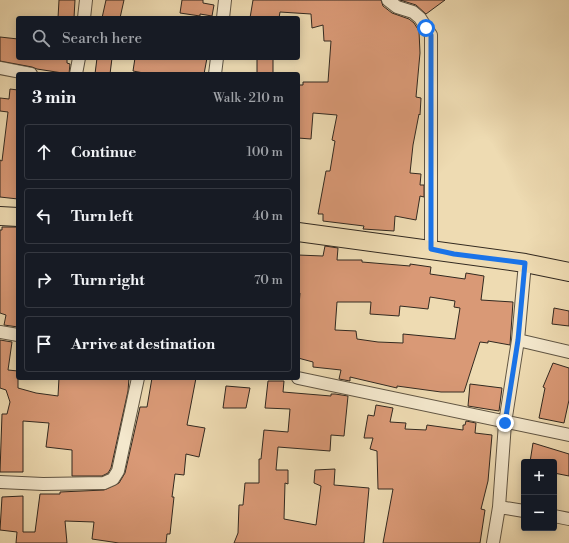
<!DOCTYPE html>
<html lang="en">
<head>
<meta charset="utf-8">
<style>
	:root { --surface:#171b24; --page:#20242c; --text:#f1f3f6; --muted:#9ea1a6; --line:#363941 }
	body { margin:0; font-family:"Libre Bodoni",serif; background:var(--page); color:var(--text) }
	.controls { position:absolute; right:12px; bottom:12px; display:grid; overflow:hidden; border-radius:4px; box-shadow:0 2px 10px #0003 }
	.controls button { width:36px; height:36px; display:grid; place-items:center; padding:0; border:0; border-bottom:1px solid var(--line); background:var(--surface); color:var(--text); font:20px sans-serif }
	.stop { position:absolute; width:12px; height:12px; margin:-9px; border:3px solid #1a73e8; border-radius:50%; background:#fff }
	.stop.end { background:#1a73e8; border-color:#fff; box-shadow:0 1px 4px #0008 }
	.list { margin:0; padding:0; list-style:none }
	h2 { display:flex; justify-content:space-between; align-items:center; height:52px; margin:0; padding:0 16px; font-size:17px }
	h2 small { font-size:13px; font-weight:400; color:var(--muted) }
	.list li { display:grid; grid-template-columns:26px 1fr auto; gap:12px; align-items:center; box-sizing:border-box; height:56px; margin:0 8px 8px; padding:0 8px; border:1px solid var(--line); border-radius:4px }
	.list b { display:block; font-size:15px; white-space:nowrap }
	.list em { font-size:13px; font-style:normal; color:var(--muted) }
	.icon { flex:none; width:22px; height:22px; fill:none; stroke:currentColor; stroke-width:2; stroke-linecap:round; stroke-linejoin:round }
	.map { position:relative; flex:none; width:569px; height:543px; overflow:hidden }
	.search { position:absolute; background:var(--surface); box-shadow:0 2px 10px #0003; left:16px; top:16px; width:284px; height:44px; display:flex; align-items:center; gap:10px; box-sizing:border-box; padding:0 14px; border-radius:4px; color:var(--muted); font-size:15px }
	.panel { position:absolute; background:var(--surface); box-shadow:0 2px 10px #0003; left:16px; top:72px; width:284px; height:308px; border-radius:4px }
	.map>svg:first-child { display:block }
	.building { fill:#d99976; stroke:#322920; fill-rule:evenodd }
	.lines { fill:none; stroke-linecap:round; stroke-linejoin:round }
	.street-casing { stroke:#615644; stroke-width:14 }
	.primary-casing { stroke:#322920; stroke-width:20 }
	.street { stroke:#f4e8cd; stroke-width:12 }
	.primary { stroke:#eedbb2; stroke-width:18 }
	.route { stroke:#1a73e8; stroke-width:5 }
</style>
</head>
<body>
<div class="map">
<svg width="569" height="543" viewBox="0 0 569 543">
	<rect width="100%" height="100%" fill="#eedbb2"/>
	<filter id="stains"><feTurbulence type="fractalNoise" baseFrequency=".005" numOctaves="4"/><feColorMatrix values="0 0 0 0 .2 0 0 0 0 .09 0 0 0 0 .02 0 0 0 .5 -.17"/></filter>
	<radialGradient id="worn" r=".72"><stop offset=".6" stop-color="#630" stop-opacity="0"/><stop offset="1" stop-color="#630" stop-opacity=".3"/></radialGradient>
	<path class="building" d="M59,0H75L74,18H58Z
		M106,0H124L120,18H102Z
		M182,0H203V3L214,5L212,16L200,14V16L180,13Z
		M253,0H381L383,6L392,13L409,19L414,23L419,31L420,53L416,97L421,98L420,115L419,114L413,145L410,173L421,174L420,185H424V197L420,196L416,220L395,216L394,231L363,229L364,226L323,221V214H318L326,171H330L335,141L332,140L337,115L313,113L311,139L298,138V85H303V82H328L331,41H324L323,25L312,28L311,14L280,12L279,18H250Z
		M400,0H445L426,14L416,5Z
		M0,37L18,39V58H67V63L70,64L69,74L37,69L32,67L0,61Z
		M97,58H112L110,74H95Z
		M135,58H207L204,74H149L133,71Z
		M257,58H273V74H257Z
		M10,89L18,90V199L0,197V160L2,161L8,112L0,111V98L9,99Z
		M2,227H18V327L4,325L6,315L0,313V230H2Z
		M325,246L338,248L337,260H362V262L410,266V264L431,267L430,274L465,279L466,273L484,276L481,300L513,302L510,345L488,341V343L480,342L464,392H441L397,386V388L350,377V381L339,379L341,370L313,367V362L298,358V318L300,293H298V255L323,256ZM430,297L455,301L454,307L460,308L455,339L403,334V343L378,342L357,339L356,331L335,330L337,302H371L370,314L399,316L400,306L428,309Z
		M554,308L569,311V326L552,324Z
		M0,340L12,342L8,370L18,371V388L36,393L58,396L59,378H129L128,391L111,468L108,473L102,476H72V450L46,447L49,423L23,421V472H0L2,414H7L10,402L6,390L0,388Z
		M553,363L569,368V400L564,423L539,418L545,388L543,387Z
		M152,378H196L187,425L205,428L199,457L186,454L184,475L175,474L172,497H174L170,534H167L166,543H119L92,539L94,522L65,521L67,543H16L17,532L0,530L2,497L23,496V532H35L40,494H60V492L104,490L119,483L125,473L140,407H147Z
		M268,381H284L283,392L331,396V394H335L348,396L344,436L331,435L330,451L278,447L276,470H288V484L285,483L284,519L316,525L321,486L314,483L315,470L335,469L334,485L369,488L364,543H234L238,533L239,505H243L245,483H259V459H261L264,430L288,432L290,409L265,408Z
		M470,384L502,388L499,411L468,406Z
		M226,386L250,388L246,408H223Z
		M376,405L393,408L390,422L406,423L405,429L426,430L427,425L463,430V425H465L466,421L476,423L475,433L492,435L488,481L481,509L485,510L480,543H383L393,489H378L377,451L370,449L373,438H364L368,415L374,416Z
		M533,443L569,454V476L554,473V462H530Z"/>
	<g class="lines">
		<defs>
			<path id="street" d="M388,0L397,7L413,12L420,18L431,35V249
				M84,18L86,0
				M223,18L225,0
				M0,68L31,74
				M76,74L79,58
				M215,74L217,58
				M0,332L18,335
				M518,340L569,352
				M298,378L569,435
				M0,482L43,484L104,483L113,479L118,471L138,378
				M499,507L524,511
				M554,516L569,519
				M493,543L499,507L505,423L518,340L525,263"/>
			<path id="primary" d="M0,216L18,217
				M298,232L525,263L569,272"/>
		</defs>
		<use href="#street" class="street-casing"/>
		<use href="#primary" class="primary-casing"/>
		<use href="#street" class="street"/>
		<use href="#primary" class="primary"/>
	</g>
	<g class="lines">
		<path class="route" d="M426,28L431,35V249L454,254L525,263L518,340L505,423"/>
	</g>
	<rect width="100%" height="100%" filter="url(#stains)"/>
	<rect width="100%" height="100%" fill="url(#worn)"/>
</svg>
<div class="controls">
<button>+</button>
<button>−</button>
</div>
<div class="stop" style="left:426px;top:28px"></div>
<div class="stop end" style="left:505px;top:423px"></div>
<div class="search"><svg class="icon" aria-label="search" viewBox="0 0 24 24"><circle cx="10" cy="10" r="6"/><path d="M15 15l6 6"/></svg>Search here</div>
<section class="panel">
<h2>3 min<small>Walk · 210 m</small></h2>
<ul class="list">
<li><svg class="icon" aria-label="ahead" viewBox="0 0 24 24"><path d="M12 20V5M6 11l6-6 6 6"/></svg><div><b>Continue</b></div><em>100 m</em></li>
<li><svg class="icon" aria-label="left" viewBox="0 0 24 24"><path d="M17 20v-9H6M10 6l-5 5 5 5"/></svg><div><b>Turn left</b></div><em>40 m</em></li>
<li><svg class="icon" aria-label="right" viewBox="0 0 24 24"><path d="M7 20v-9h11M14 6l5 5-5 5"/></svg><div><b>Turn right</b></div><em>70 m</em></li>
<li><svg class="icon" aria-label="arrive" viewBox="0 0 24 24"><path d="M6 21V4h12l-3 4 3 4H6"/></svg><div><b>Arrive at destination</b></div></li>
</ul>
</section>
</div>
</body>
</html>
